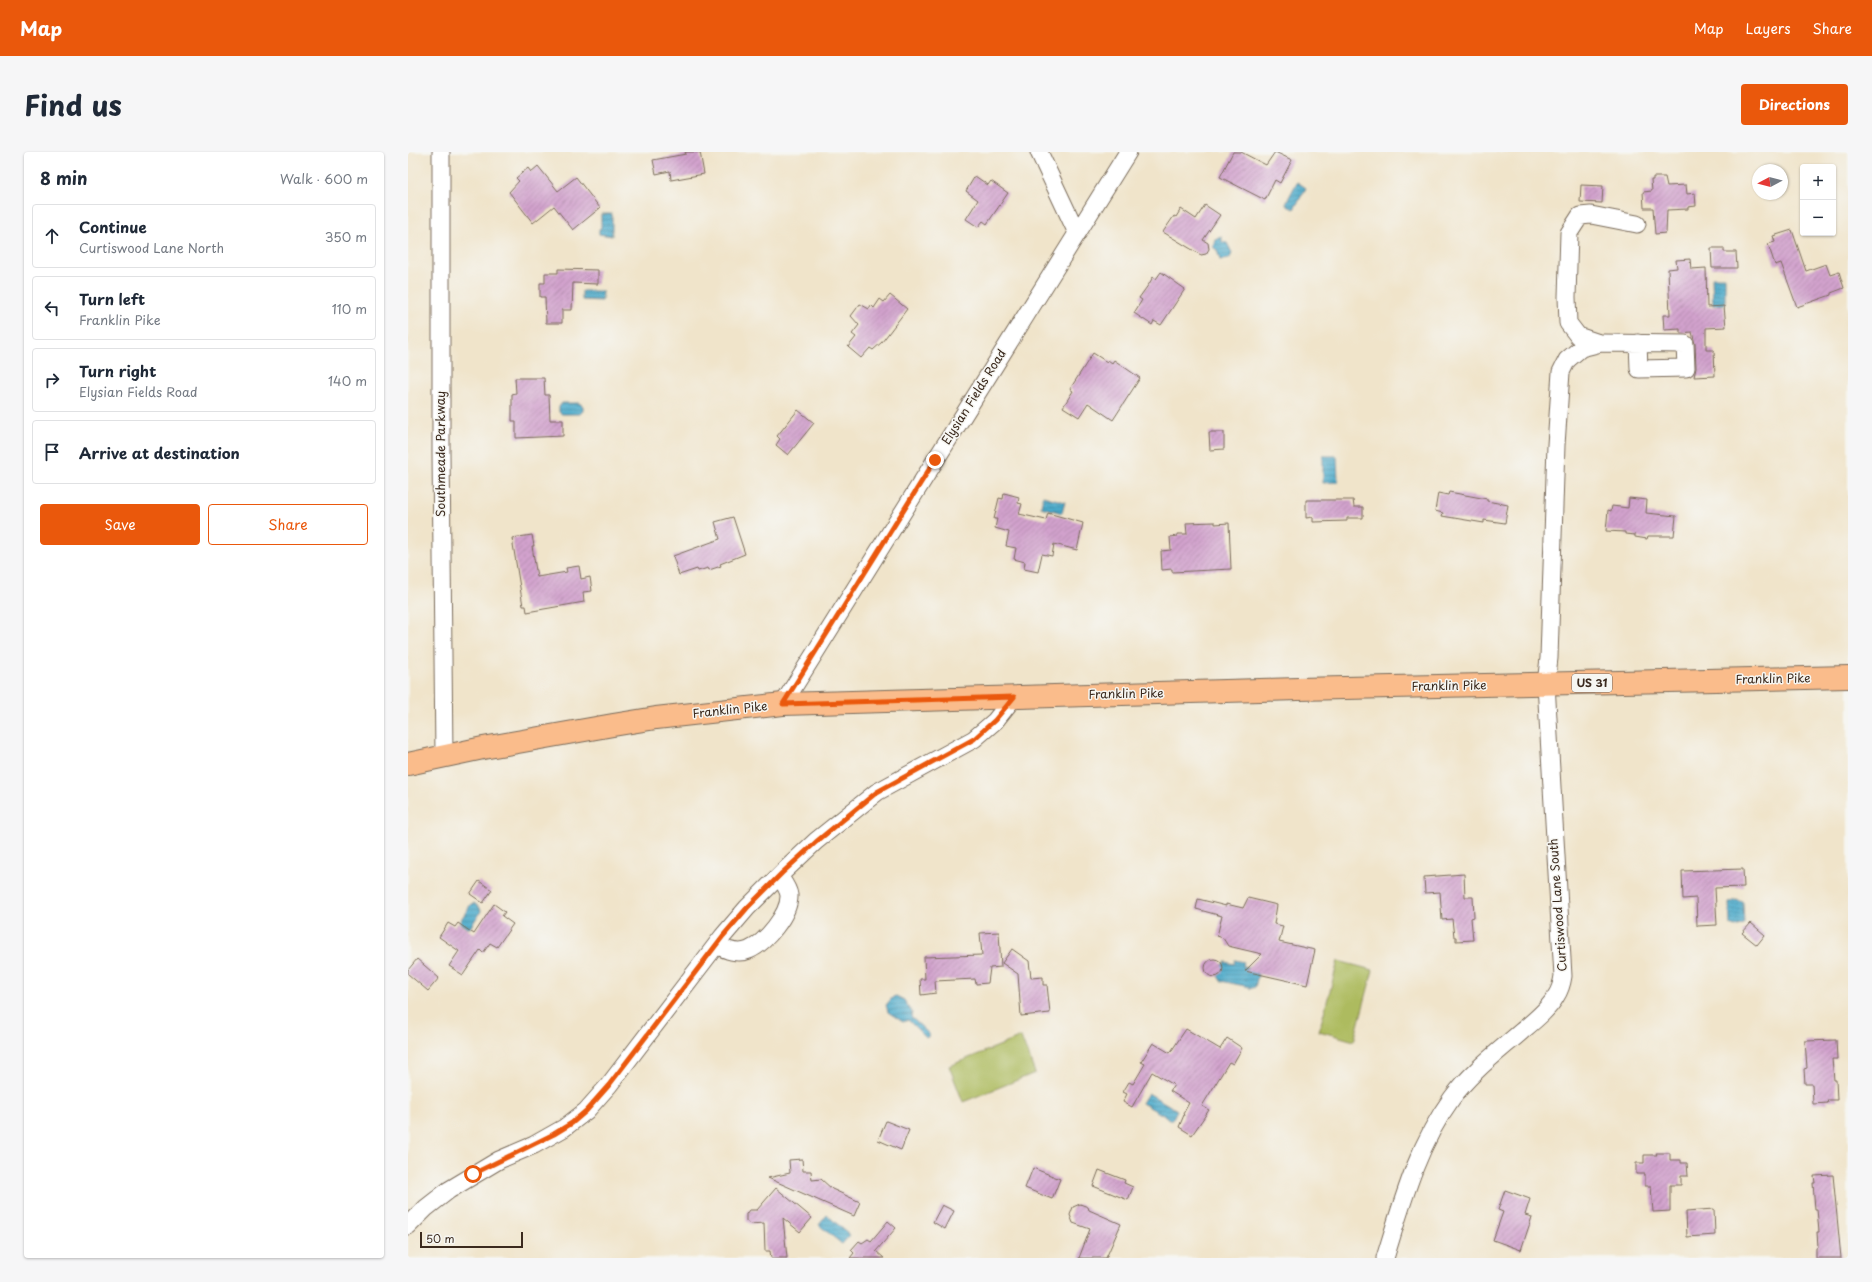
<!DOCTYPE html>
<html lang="en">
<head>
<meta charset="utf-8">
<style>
	:root { --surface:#fff; --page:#f6f6f7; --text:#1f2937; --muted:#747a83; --line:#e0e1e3; --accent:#ea580c }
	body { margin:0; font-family:"Playpen Sans",sans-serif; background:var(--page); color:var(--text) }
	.controls { position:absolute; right:12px; top:12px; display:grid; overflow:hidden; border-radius:4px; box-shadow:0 1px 3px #0004 }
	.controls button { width:36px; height:36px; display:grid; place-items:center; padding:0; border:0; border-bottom:1px solid var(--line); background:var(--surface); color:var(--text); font:20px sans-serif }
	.compass { position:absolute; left:1344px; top:12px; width:36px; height:36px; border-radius:50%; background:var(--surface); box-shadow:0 1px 3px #0004; rotate:263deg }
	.scale { position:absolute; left:12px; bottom:10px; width:103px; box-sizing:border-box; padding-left:4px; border:2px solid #3b2a1e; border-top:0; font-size:11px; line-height:14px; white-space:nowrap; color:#3b2a1e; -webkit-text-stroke:3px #f6f6f2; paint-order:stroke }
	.stop { position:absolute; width:12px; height:12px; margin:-9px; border:3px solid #ea580c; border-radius:50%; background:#fff }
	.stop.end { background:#ea580c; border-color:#fff; box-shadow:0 1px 4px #0008 }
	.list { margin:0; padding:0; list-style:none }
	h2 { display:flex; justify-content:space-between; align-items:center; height:52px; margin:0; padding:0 16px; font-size:17px }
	h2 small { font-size:13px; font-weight:400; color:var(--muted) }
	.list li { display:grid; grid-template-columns:26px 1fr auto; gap:12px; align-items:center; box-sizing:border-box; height:64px; margin:0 8px 8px; padding:0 8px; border:1px solid var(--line); border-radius:4px }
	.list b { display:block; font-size:15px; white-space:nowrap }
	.list p { margin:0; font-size:13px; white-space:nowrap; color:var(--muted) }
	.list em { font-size:13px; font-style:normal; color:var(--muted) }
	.actions { display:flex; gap:8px; padding:12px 16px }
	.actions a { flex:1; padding:9px 0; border:1px solid var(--accent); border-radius:4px; text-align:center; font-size:14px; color:var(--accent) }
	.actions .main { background:var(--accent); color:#fff }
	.icon { flex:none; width:22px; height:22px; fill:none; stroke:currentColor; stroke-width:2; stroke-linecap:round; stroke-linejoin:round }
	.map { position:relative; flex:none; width:1440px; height:1106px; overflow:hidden; border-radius:4px }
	header { display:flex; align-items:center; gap:24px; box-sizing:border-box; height:56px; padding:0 20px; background:var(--accent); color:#fff }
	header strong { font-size:19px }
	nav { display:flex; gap:22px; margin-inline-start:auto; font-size:14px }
	.intro { display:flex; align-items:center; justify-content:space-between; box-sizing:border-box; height:96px; padding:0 24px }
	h1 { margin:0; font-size:28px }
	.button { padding:10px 18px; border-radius:4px; background:var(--accent); color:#fff; font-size:14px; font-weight:700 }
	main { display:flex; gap:24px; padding:0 24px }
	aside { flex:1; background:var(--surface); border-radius:4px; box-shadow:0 1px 3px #0004 }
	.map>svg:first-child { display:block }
	.pitch { fill:#adbb5e; stroke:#74723e }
	.water { fill:url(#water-rules); stroke:#446a74 }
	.building { fill:url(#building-hatch) }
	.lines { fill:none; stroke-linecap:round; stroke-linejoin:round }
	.minor-casing { stroke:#7a6b5a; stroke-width:19 }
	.major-casing { stroke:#7a6b5a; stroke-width:24 }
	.minor { stroke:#fff; stroke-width:17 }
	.major { stroke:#fabc8b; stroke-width:22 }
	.route { stroke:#ea580c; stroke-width:5 }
	.labels { text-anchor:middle; stroke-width:3; stroke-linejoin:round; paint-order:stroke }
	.shield { fill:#f6f6f2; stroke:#73675e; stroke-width:1 }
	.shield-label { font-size:11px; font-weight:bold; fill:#3b2a1e }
	.street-label { font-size:12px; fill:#3b2a1e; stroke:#f6f6f2 }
</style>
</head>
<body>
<header>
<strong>Map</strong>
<nav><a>Map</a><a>Layers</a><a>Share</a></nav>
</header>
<div class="intro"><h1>Find us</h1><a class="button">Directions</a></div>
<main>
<aside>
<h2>8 min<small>Walk · 600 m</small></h2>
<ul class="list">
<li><svg class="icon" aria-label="ahead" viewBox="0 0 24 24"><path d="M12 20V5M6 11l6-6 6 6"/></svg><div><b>Continue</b><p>Curtiswood Lane North</p></div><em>350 m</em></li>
<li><svg class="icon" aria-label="left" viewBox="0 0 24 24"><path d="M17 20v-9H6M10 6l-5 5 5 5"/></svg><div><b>Turn left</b><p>Franklin Pike</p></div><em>110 m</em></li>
<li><svg class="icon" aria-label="right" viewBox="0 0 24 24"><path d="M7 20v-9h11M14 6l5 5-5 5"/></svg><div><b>Turn right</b><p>Elysian Fields Road</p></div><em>140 m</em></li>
<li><svg class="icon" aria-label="arrive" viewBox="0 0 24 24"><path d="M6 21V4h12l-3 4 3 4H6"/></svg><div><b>Arrive at destination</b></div></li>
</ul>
<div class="actions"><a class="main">Save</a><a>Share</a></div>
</aside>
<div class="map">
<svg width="1440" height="1106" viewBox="0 0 1440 1106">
	<defs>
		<pattern id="water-rules" width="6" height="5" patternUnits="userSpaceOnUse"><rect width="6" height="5" fill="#4caacb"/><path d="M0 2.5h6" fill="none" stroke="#408ba4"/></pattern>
		<pattern id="building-hatch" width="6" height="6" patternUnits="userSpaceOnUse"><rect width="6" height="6" fill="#d2a2cd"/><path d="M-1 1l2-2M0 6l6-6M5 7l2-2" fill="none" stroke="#ac84a6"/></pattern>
	</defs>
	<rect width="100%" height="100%" fill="#f6f6f2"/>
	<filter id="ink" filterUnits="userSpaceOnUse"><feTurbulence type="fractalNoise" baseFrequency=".025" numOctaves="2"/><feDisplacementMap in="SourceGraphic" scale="8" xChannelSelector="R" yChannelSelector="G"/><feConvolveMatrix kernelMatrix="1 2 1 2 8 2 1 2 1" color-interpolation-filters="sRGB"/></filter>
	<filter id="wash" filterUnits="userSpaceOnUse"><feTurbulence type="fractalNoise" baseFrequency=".012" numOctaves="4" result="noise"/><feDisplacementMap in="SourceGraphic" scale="16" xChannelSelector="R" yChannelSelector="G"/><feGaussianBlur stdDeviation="0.9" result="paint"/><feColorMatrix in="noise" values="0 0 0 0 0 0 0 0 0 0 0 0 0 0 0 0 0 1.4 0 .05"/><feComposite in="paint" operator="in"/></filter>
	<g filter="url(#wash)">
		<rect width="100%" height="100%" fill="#f0e4ca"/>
		<path class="pitch" d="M930,809L965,818L946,889L911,879Z
			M613,885L627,921L555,950L541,914Z"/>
		<path class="water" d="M889,30L898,36L886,57L878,53V51Z
			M193,62H204V84L191,82V77L193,76Z
			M814,85V90L819,91L824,101C822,109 818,107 812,108L809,98L805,95L807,87Z
			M1304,125H1317V152L1305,153Z
			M174,139H194V149L174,148Z
			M154,251H171L175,254V259L172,262H154L151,260V255Z
			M915,304H929L930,330L915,331Z
			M635,344L657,350L654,361L633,355Z
			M1328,748L1335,750L1336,772L1327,775L1322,773L1321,751Z
			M66,751L72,756L73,759L62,776H59L52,771V769L63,752Z
			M827,808L836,810L835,815L847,818L850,823L847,835L842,837V835L813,829L810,824L812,814L818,810L826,812Z
			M488,844L496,848L500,855L504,860L503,865L522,883L518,886L500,868L495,870L480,860L478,853L485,845Z
			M740,941L769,958L764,968L734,951Z
			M419,1063L442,1083L434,1092L411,1073Z"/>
		<g id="blocks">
			<path class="building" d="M277,0H292L296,22L263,28L262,19L248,22L245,8L278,2Z
				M825,0H833L858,13L867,0L884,8L872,31L867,28L857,48L812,25Z
				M130,14L150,39L168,25L192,56L165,78L146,54L125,71L101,40L111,29L108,26L120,16L123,20Z
				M567,24L580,33L583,29L600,41L579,72L575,69L570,75L558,67L570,48L558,39Z
				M1245,25H1257L1259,34L1278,33L1279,42L1287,41L1288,54L1280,55V57L1259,58L1258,81L1247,82L1245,56H1236L1235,40L1244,39L1243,28H1245Z
				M1173,33L1195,34L1194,51L1172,50Z
				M797,53L812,63L795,88L800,91L801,97L798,102L793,103L755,80L766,64L768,65L773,57L788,67Z
				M1384,78L1398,119L1418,112L1422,123L1431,120L1436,136L1423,141V143L1389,155L1373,111L1367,113L1360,92L1367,90L1365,84Z
				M1303,96H1316V100H1328L1329,116H1304Z
				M1282,107L1283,117L1298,116L1299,155L1316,154L1318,175L1298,176V198H1306L1307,224L1286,225L1288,216L1287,192L1284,180L1272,181V177L1256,178L1255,163H1262L1260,117L1269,116L1268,108Z
				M150,117L190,118V132L165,131L164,158H154V171H138L137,145H132V131H137V121H150Z
				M753,120L777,137L753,173L746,169L744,173L726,161L734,148L731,146L741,132L745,125L748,127Z
				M482,143L499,157L474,190L465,198L462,196L453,206L440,195L448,185L444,182L451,173L443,164L452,152L461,157L463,153L466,156L472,147L476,150Z
				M685,201L699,210L700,208L704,211L706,208L732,226L705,268L680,251L671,265L655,255L665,239L662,237Z
				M107,226H136L137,243H141L142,268H155V284L108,286V269H104V242L108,241Z
				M390,258L406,271L380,303L368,293L372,287L369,284Z
				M801,280H816V297L802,298Z
				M1041,340L1079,347V349L1100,353L1097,371L1076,368V371L1034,364L1035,361L1027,359L1030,341L1040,343Z
				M596,341L611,345L610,351L614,352L611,362L638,368L640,361L675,371L669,398L646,392L644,404L634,402L630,420L616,417L617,410L606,407L608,396L598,394L601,380L587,376L589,367H586L591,346L595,347Z
				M1221,346L1239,348L1238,361L1268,364L1266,384H1240L1239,387L1227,385V383L1217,382V380L1198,379L1200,358L1203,359L1204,354L1220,356Z
				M898,348H945L946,355H955V366H939V369L905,370V365L898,366Z
				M325,365L337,402L312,412L313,414L301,418L300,416L290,419L289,417L271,423L265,404L312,387L307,370Z
				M807,370V372L821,371L823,417L764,420V417L754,418L753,399L763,398L762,385L769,384V382H779L778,371Z
				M124,383L126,394H124L129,425L159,420L158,416L171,414L173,427L182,425L184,439L175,440L176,450L119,460L118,454H115L104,386Z
				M1335,717L1336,735L1307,736L1309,773L1289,774L1288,746L1275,747L1274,719Z
				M1056,722L1057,745H1065L1066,765L1063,766L1065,788L1048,789V785H1046L1044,767L1034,768L1032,740L1017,741L1016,725Z
				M71,729L84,738L75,751L62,742Z
				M840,746L869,753L866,772L875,774L871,790L907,798L899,833L837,819L854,802L820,794L815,786L809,784L814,764L788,757L790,747L818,754V752L835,756Z
				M86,752L97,760L94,764L105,772L89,795L82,791L75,801L72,798L55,823L41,814L51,799L31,785L40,771L47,775L50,771L66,782Z
				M1343,771L1357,783L1349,793L1334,781Z
				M591,780L593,815L582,816L580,831L568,832L567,827L527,829L528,841L513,843L512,827H517L516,805L574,803L572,781Z
				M604,797L621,809L623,826L635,825V833H639L642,861L613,864L610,822L594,811Z
				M797 816a9 9 0 1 1 18 0a9 9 0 1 1-18 0Z
				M9,807L31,826L20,839L0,822V818Z
				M778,877L812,897L819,886L834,896L825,912L821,910L794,954L801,958L784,983L771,975L776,963L775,962L781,951L762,939L766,933L744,920L724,955L715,950L719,942L715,940L721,930L725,932L737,912L733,910L745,891L762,901Z
				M1428,888L1429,907H1424L1426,928H1428L1429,948H1419L1420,951L1405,952L1404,932H1397L1396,917L1399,916L1397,889Z
				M478,969L501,978L493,998L470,988Z
				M1248,1001H1262V1008H1273V1011H1279L1280,1024H1273V1033H1262V1059L1245,1060L1243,1034H1237V1022H1228V1011H1236V1003H1249Z
				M394,1007L395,1019H403L404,1028L413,1027L424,1037L452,1050L446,1064L360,1026L382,1021L381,1008Z
				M625,1016L652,1027L644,1047L617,1036Z
				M691,1018L717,1028L716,1031L725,1035L720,1048L685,1034Z
				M1425,1023L1433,1106H1408V1096L1410,1095L1409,1080H1411L1409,1057H1407L1405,1031H1407L1406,1024Z
				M368,1036L404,1066L392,1080L375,1066L379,1106H363L362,1099H357L356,1071L342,1072L338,1069V1062L341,1058H349Z
				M1097,1038L1122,1047L1117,1063L1124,1065L1113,1098L1085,1088L1095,1060L1090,1058Z
				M672,1052L680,1055L681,1058L713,1072L698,1106H671L682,1077L665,1071L662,1063L665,1055Z
				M534,1053L546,1059L537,1077L525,1070Z
				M1306,1057L1307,1083L1279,1085L1278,1059Z
				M480,1069L488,1076L468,1099L476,1106H442L446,1101L443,1098L451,1089L454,1091L460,1087L463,1089Z"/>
		</g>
	</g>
	<g filter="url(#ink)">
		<use href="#blocks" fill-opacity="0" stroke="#7a6b5a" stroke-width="1"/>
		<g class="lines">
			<defs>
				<path id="minor" d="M33,0V301L36,604
					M631,0L669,81
					M1191,191L1170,184L1160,171L1159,145L1161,81L1172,64L1183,63L1229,72
					M375,552L720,0
					M308,793C318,798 330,803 341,798C357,791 382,762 381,743C380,736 375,730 371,724
					M0,1074L18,1056L41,1038L91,1008L126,993L156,976L178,959L201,933L315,784L339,756L374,721L408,689L469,640L566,587L587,569L606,545
					M977,1106C994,1051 1009,994 1044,946C1063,920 1090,900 1114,879C1126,869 1141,857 1148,844C1152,838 1154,831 1155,824L1138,532L1141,506L1148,293L1153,220L1159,208L1173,196L1193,191L1277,192L1278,216L1231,217L1230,191"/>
				<path id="major" d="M0,612L75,596L205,573L248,566L375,552L890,537L1440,525"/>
			</defs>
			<use href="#minor" class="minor-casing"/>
			<use href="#major" class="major-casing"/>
			<use href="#minor" class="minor"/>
			<use href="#major" class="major"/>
		</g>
	</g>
	<g class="lines" filter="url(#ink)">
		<path class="route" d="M65,1022L146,982L164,971L178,959L201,933L315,784L339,756L374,721L408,690L469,640L566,587L587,568L606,545L375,552L527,308"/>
	</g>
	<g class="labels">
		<rect class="shield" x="1164" y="522" width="40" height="18" rx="3"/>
		<g class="shield-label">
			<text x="1184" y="535">US 31</text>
		</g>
		<g class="street-label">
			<text transform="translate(566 245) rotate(-58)" y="4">Elysian Fields Road</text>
			<text transform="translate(33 302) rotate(-90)" y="4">Southmeade Parkway</text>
			<text transform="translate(1365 527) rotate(-1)" y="4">Franklin Pike</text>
			<text transform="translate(1041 534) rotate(-1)" y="4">Franklin Pike</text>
			<text transform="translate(718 542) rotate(-1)" y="4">Franklin Pike</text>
			<text transform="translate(322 558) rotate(-6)" y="4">Franklin Pike</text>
			<text transform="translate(1150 753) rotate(-94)" y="4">Curtiswood Lane South</text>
		</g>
	</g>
</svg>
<div class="controls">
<button>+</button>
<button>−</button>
</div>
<svg class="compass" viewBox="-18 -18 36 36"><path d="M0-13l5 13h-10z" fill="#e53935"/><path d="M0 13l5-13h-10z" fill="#747a83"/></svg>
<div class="scale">50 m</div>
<div class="stop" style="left:65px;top:1022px"></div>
<div class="stop end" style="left:527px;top:308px"></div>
</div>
</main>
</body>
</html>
